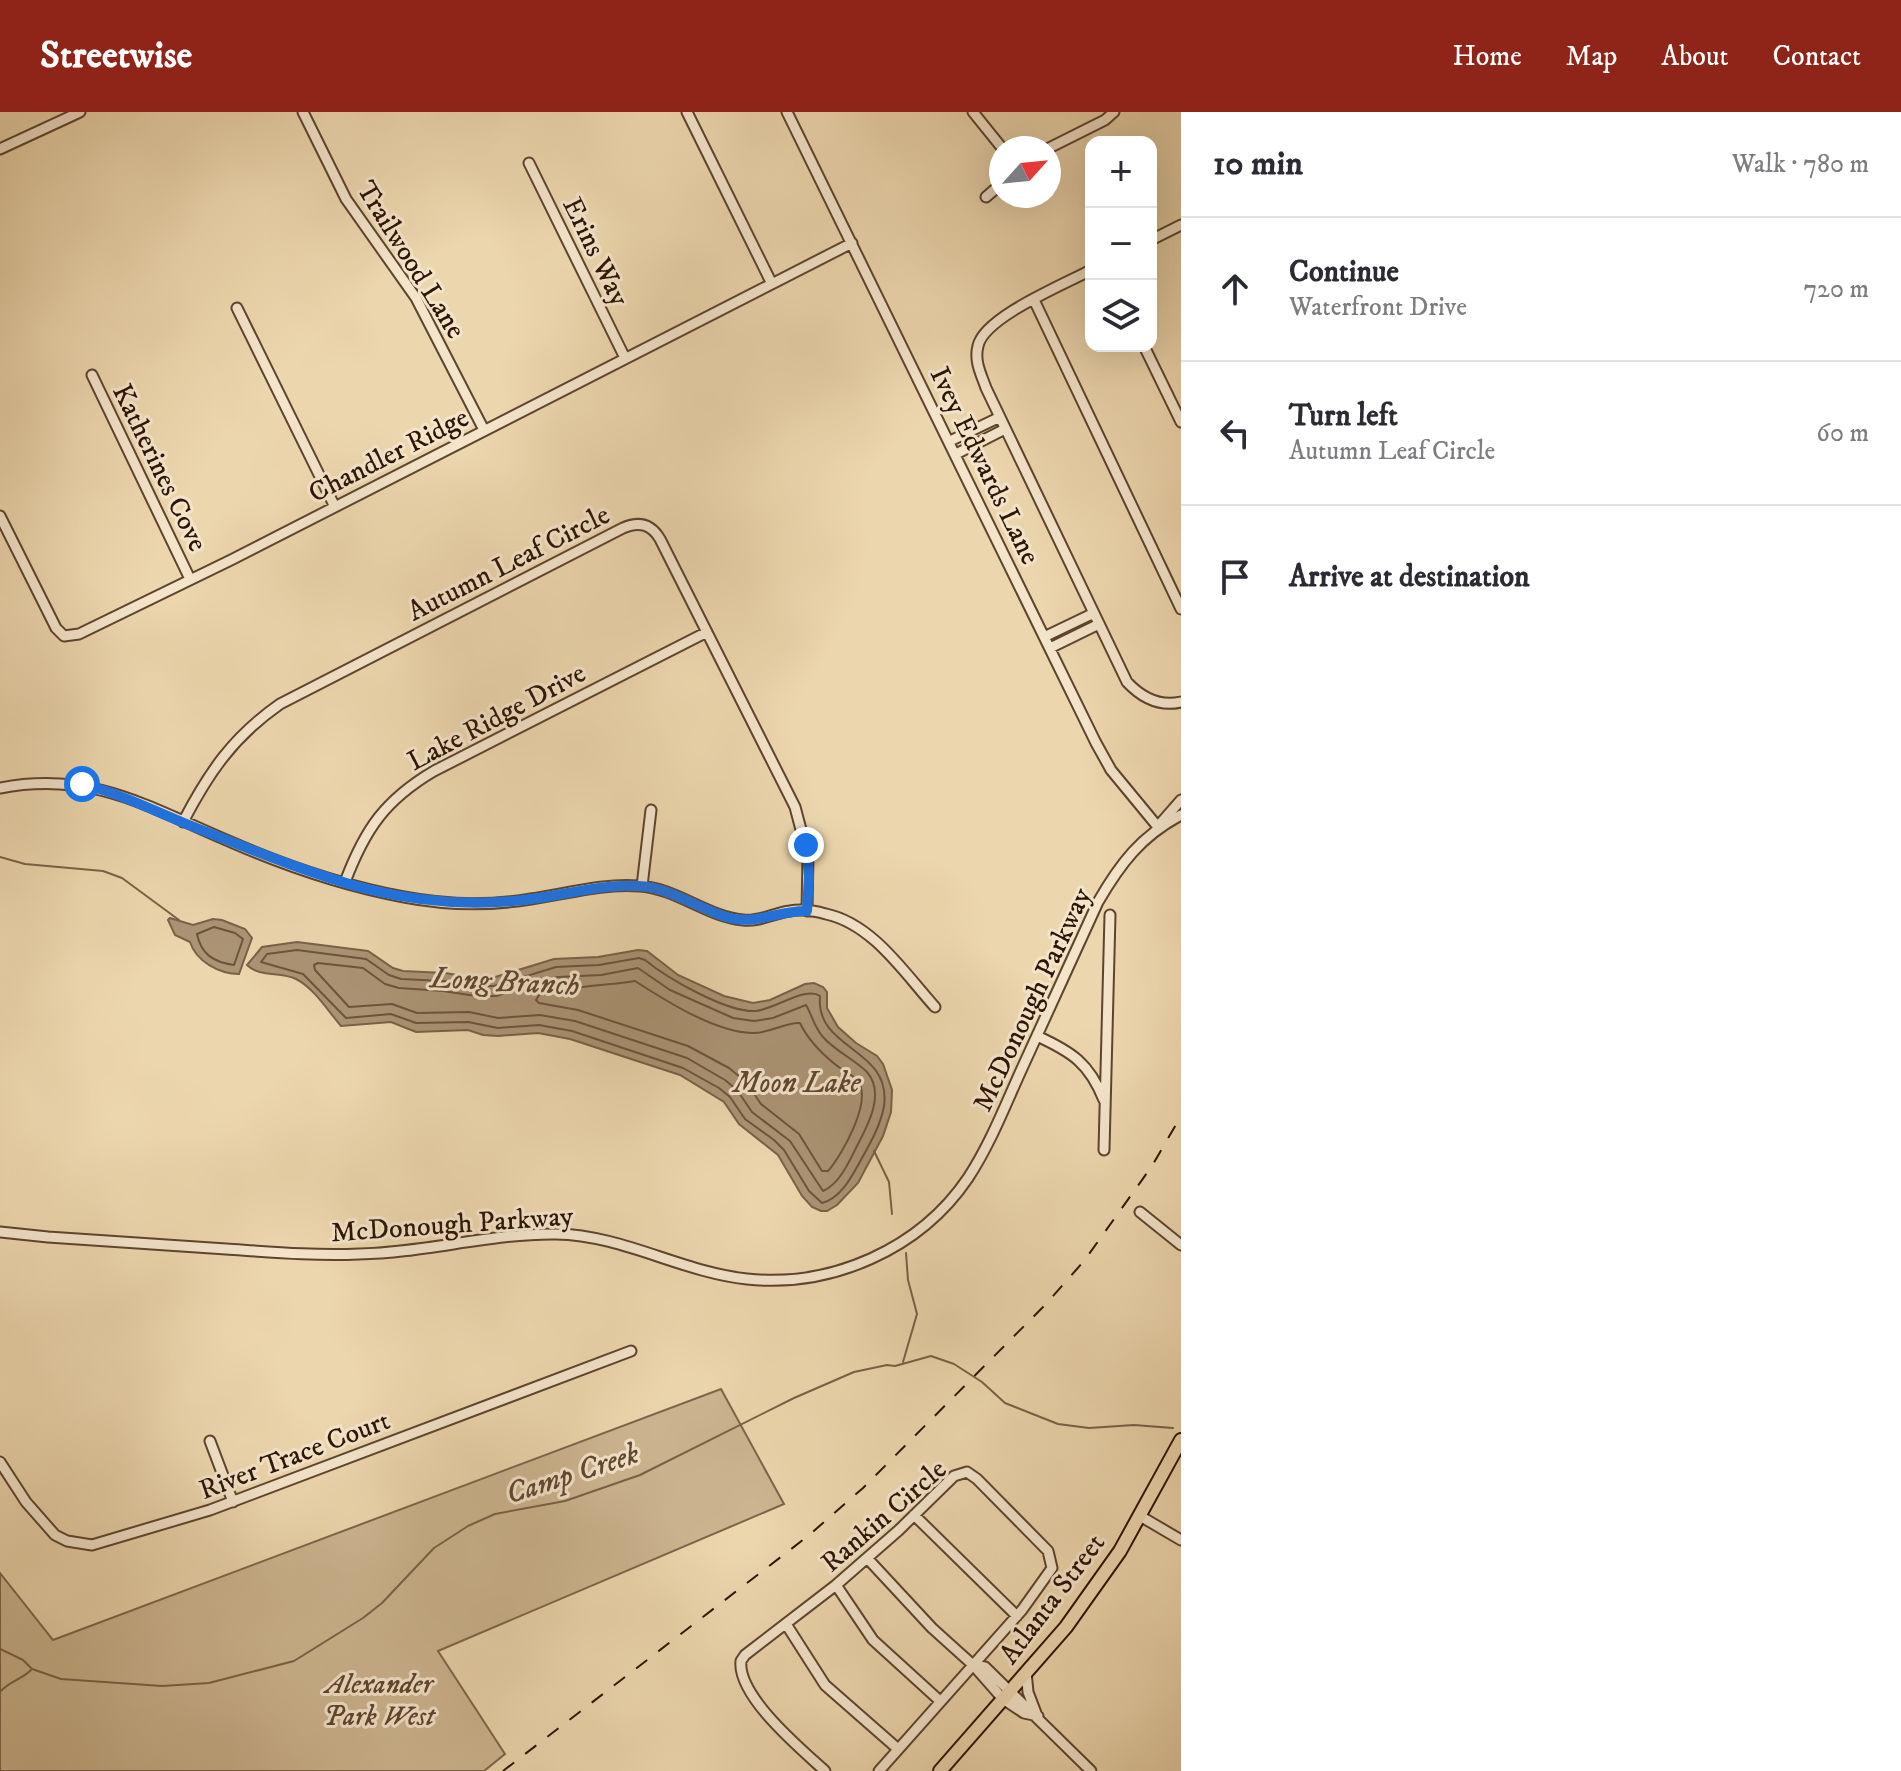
<!DOCTYPE html>
<html lang="en">
<head>
<meta charset="utf-8">
<style>
	:root { --surface:#fff; --page:#f7f7f7; --text:#2b2b33; --muted:#7c7c81; --line:#e1e1e2; --accent:#8f2418 }
	body { margin:0; font-family:"IM FELL DW Pica",serif; background:var(--page); color:var(--text) }
	.controls { position:absolute; right:24px; top:24px; display:grid; overflow:hidden; border-radius:16px; box-shadow:0 8px 32px #0002 }
	.controls button { width:72px; height:72px; display:grid; place-items:center; padding:0; border:0; border-bottom:2px solid var(--line); background:var(--surface); color:var(--text); font:40px sans-serif }
	.compass { position:absolute; left:989px; top:24px; width:72px; height:72px; border-radius:50%; background:var(--surface); box-shadow:0 8px 32px #0002; rotate:63deg }
	.stop { position:absolute; width:24px; height:24px; margin:-18px; border:6px solid #1a73e8; border-radius:50%; background:#fff }
	.stop.end { background:#1a73e8; border-color:#fff; box-shadow:0 2px 8px #0008 }
	.list { margin:0; padding:0; list-style:none }
	h2 { display:flex; justify-content:space-between; align-items:center; height:104px; margin:0; padding:0 32px; font-size:34px }
	h2 small { font-size:26px; font-weight:400; color:var(--muted) }
	.list li { display:grid; grid-template-columns:52px 1fr auto; gap:24px; align-items:center; box-sizing:border-box; height:144px; padding:0 32px; border-top:2px solid var(--line) }
	.list b { display:block; font-size:30px; white-space:nowrap }
	.list p { margin:0; font-size:26px; white-space:nowrap; color:var(--muted) }
	.list em { font-size:26px; font-style:normal; color:var(--muted) }
	.icon { flex:none; width:44px; height:44px; fill:none; stroke:currentColor; stroke-width:2; stroke-linecap:round; stroke-linejoin:round }
	.map { position:relative; flex:none; width:1181px; height:1659px; overflow:hidden }
	header { display:flex; align-items:center; gap:48px; box-sizing:border-box; height:112px; padding:0 40px; background:var(--accent); color:#fff }
	header strong { font-size:38px }
	nav { display:flex; gap:44px; margin-inline-start:auto; font-size:28px }
	main { display:flex }
	aside { flex:1; background:var(--surface) }
	.map>svg:first-child { display:block }
	.green { fill:#ccb590; stroke:#7c644a; stroke-width:2 }
	.water { fill:#ab9474; stroke:#796147; stroke-width:2 }
	.lines { fill:none; stroke-linecap:round; stroke-linejoin:round }
	.shore { stroke:#6c543c; stroke-width:2 }
	.stream { stroke:#796147; stroke-width:2 }
	.minor-casing { stroke:#5d442e; stroke-width:13 }
	.major-casing { stroke:#2d1404; stroke-width:16 }
	.minor { stroke:#f3e4ca; stroke-width:9 }
	.major { stroke:#ecd6ad; stroke-width:12 }
	.rail { stroke:#2d1404; stroke-width:2; stroke-dasharray:14 14; stroke-linecap:butt }
	.route { stroke:#1a73e8; stroke-width:10 }
	.labels { text-anchor:middle; stroke-width:6; stroke-linejoin:round; paint-order:stroke }
	.street-label { font-size:28px; fill:#2d1404; stroke:#f3e4ca }
	.park-label { font-size:28px; font-style:italic; fill:#5d442e; stroke:#f3e4ca }
	.water-label { font-size:30px; font-style:italic; fill:#5f4731; stroke:#f3e4ca }
</style>
</head>
<body>
<header>
<strong>Streetwise</strong>
<nav><a>Home</a><a>Map</a><a>About</a><a>Contact</a></nav>
</header>
<main>
<div class="map">
<svg width="1181" height="1659" viewBox="0 0 1181 1659">
	<rect width="100%" height="100%" fill="#ecd6ad"/>
	<filter id="stains"><feTurbulence type="fractalNoise" baseFrequency=".0025" numOctaves="4"/><feColorMatrix values="0 0 0 0 .2 0 0 0 0 .09 0 0 0 0 .02 0 0 0 .5 -.17"/></filter>
	<radialGradient id="worn" r=".72"><stop offset=".6" stop-color="#630" stop-opacity="0"/><stop offset="1" stop-color="#630" stop-opacity=".3"/></radialGradient>
	<path class="green" d="M721,1277L784,1392L438,1539L505,1642L484,1659H0V1461L53,1528Z"/>
	<path class="water" d="M170,806L193,813L213,807L222,808L245,817L252,826L239,862C219,862 196,849 190,830L175,823L168,808Z
		M297,830L368,839L393,856L403,859L445,861L475,866H492L554,847L598,845L638,838L647,839L678,863L724,884L753,891L770,888L805,872L814,871L823,875L827,880V896L838,915L856,931L877,944L883,952L892,978L891,1000L883,1024L858,1071L837,1093L827,1099H821L812,1095L802,1084L778,1043L739,1012L724,990L680,963L570,927L538,921L498,924L483,923L468,918L416,920L391,910L341,914C328,899 314,876 296,867C280,859 260,866 247,853L262,835Z"/>
	<g class="lines">
		<path class="shore" d="M214,815L235,821L243,827L234,853C213,850 201,842 197,822Z
			M297,838L366,847L389,863L401,867L444,869L476,874H494L556,855L599,853L639,846L645,848C667,866 727,901 756,899C775,897 806,874 820,884C815,939 892,935 884,994C881,1012 871,1030 862,1046C853,1062 842,1086 822,1091L809,1079L784,1038L774,1028L745,1007L730,985L719,976L683,956L572,919L539,913L498,916L468,910L416,911L391,902L346,906L303,862L261,850L267,842Z
			M318,851L363,856L385,872L399,876L443,879L476,884H496L558,865L601,863L638,856L670,878L733,906L754,909L773,906L806,893C812,903 814,915 823,925C835,939 854,947 867,960C886,982 867,1015 856,1036C848,1052 839,1072 823,1079L790,1029L752,1000L737,978L725,968L687,946L575,909L540,903L498,906L469,900L417,901L392,892L349,895L315,858L314,853Z
			M635,869C666,889 715,920 752,921C769,922 785,910 800,911C808,928 821,941 836,953C842,958 852,962 857,968C874,987 842,1043 828,1059H822L799,1022L761,992L746,970L729,956L688,934L578,898L539,891L536,888L539,883C570,874 603,874 635,869Z"/>
		<path class="stream" d="M0,745L25,752L103,759L122,766L179,808
			M874,1039L889,1070L892,1102
			M903,1250L917,1202L908,1168L906,1141
			M0,1537L23,1548L32,1557L61,1567L162,1574L209,1571L294,1549L363,1506L382,1491L434,1436L468,1414L495,1402L565,1389L640,1363L794,1286L854,1260L887,1253L895,1254L931,1244L954,1252L982,1270L1005,1291L1058,1312L1089,1316L1134,1313L1173,1316
			M0,1580C9,1569 21,1568 31,1558"/>
		<defs>
			<path id="minor" d="M303,0L346,87L416,186L484,318
				M687,0L772,172
				M787,0L1096,631L1111,658L1158,715
				M973,0L1002,36
				M1049,36L1105,8L1114,0
				M0,37L80,0
				M529,51L625,246
				M986,85L1001,72
				M1151,128L1181,113
				M1091,158C1065,172 984,205 978,234C974,249 981,262 986,276L1127,570C1142,586 1159,595 1181,590
				M1034,188L1181,497
				M237,196L334,393
				M1144,234L1181,310
				M92,263L190,467
				M950,329L1000,305
				M956,342L1005,317
				M0,404L56,516L64,524L79,522L231,448L852,131
				M1044,525L1094,501
				M1050,536L1099,512
				M0,676C92,658 150,696 231,730C286,754 345,774 404,785C446,793 489,794 531,787C566,782 603,771 639,774C676,776 707,805 743,808C759,810 774,801 790,799C801,797 815,799 826,802C873,812 905,862 935,895
				M183,710C209,660 233,625 280,592L623,416C639,409 651,412 660,427L795,695L808,744L807,799
				M1160,712L1181,688
				M345,770C365,717 385,688 434,659L707,520
				M642,774L651,698
				M1037,924C1072,940 1089,951 1104,988
				M1104,1038L1110,803
				M1140,1100L1181,1133
				M0,1120L48,1125C107,1129 166,1133 226,1137C270,1140 315,1144 359,1142C424,1141 492,1121 556,1122C623,1123 681,1160 747,1167C832,1176 920,1137 968,1066C991,1031 1006,991 1024,952C1049,898 1073,844 1098,790C1120,752 1141,724 1181,703
				M210,1329L233,1390
				M0,1350L26,1390L55,1423L67,1429L92,1433L210,1398L631,1239
				M914,1403L1017,1504
				M1140,1404L1181,1428
				M867,1446L932,1516L973,1553L1003,1587L1024,1601L1038,1604
				M836,1473L873,1528L940,1589
				M786,1512L825,1573L898,1637
				M973,1553L985,1555L1091,1659
				M1026,1560L1028,1580L1036,1601
				M825,1659C801,1637 737,1584 741,1549L745,1543L836,1473L899,1418L954,1364L967,1360L977,1367L1048,1439L1052,1456L1022,1498L879,1659"/>
			<path id="major" d="M940,1659L1066,1515L1120,1439L1181,1328"/>
		</defs>
		<use href="#minor" class="minor-casing"/>
		<use href="#major" class="major-casing"/>
		<use href="#minor" class="minor"/>
		<use href="#major" class="major"/>
		<path class="rail" d="M503,1659L808,1424L863,1376L1046,1192L1084,1149L1152,1054L1181,1004"/>
	</g>
	<g class="lines">
		<path class="route" d="M82,672C118,681 150,697 184,711C245,735 304,760 367,777C419,790 471,794 524,788C562,784 599,772 638,774C670,775 700,798 730,806C756,813 781,798 807,799L809,764L806,733"/>
	</g>
	<g class="labels">
		<g class="street-label">
			<text transform="translate(597 139) rotate(64)" y="10">Erins Way</text>
			<text transform="translate(412 147) rotate(58)" y="10">Trailwood Lane</text>
			<text transform="translate(388 342) rotate(-27)" y="10">Chandler Ridge</text>
			<text transform="translate(986 353) rotate(64)" y="10">Ivey Edwards Lane</text>
			<text transform="translate(161 355) rotate(64)" y="10">Katherines Cove</text>
			<text transform="translate(508 450) rotate(-27)" y="10">Autumn Leaf Circle</text>
			<text transform="translate(496 604) rotate(-28)" y="10">Lake Ridge Drive</text>
			<text transform="translate(1031 887) rotate(-65)" y="10">McDonough Parkway</text>
			<text transform="translate(452 1111) rotate(-4)" y="10">McDonough Parkway</text>
			<text transform="translate(294 1342) rotate(-21)" y="10">River Trace Court</text>
			<text transform="translate(883 1403) rotate(-41)" y="10">Rankin Circle</text>
			<text transform="translate(1051 1486) rotate(-53)" y="10">Atlanta Street</text>
		</g>
		<g class="park-label">
			<text x="379" y="1581">Alexander<tspan x="379" dy="32">Park West</tspan></text>
		</g>
		<g class="water-label">
			<text transform="translate(505 869) rotate(3)" y="10">Long Branch</text>
			<text x="797" y="980">Moon Lake</text>
			<text transform="translate(572 1361) rotate(-18)" y="10">Camp Creek</text>
		</g>
	</g>
	<rect width="100%" height="100%" filter="url(#stains)"/>
	<rect width="100%" height="100%" fill="url(#worn)"/>
</svg>
<div class="controls">
<button>+</button>
<button>−</button>
<button><svg class="icon" aria-label="layers" viewBox="0 0 24 24"><path d="M12 4l9 5-9 5-9-5zM3 14l9 5 9-5"/></svg></button>
</div>
<svg class="compass" viewBox="-18 -18 36 36"><path d="M0-13l5 13h-10z" fill="#e53935"/><path d="M0 13l5-13h-10z" fill="#7c7c81"/></svg>
<div class="stop" style="left:82px;top:672px"></div>
<div class="stop end" style="left:806px;top:733px"></div>
</div>
<aside>
<h2>10 min<small>Walk · 780 m</small></h2>
<ul class="list">
<li><svg class="icon" aria-label="ahead" viewBox="0 0 24 24"><path d="M12 20V5M6 11l6-6 6 6"/></svg><div><b>Continue</b><p>Waterfront Drive</p></div><em>720 m</em></li>
<li><svg class="icon" aria-label="left" viewBox="0 0 24 24"><path d="M17 20v-9H6M10 6l-5 5 5 5"/></svg><div><b>Turn left</b><p>Autumn Leaf Circle</p></div><em>60 m</em></li>
<li><svg class="icon" aria-label="arrive" viewBox="0 0 24 24"><path d="M6 21V4h12l-3 4 3 4H6"/></svg><div><b>Arrive at destination</b></div></li>
</ul>
</aside>
</main>
</body>
</html>
